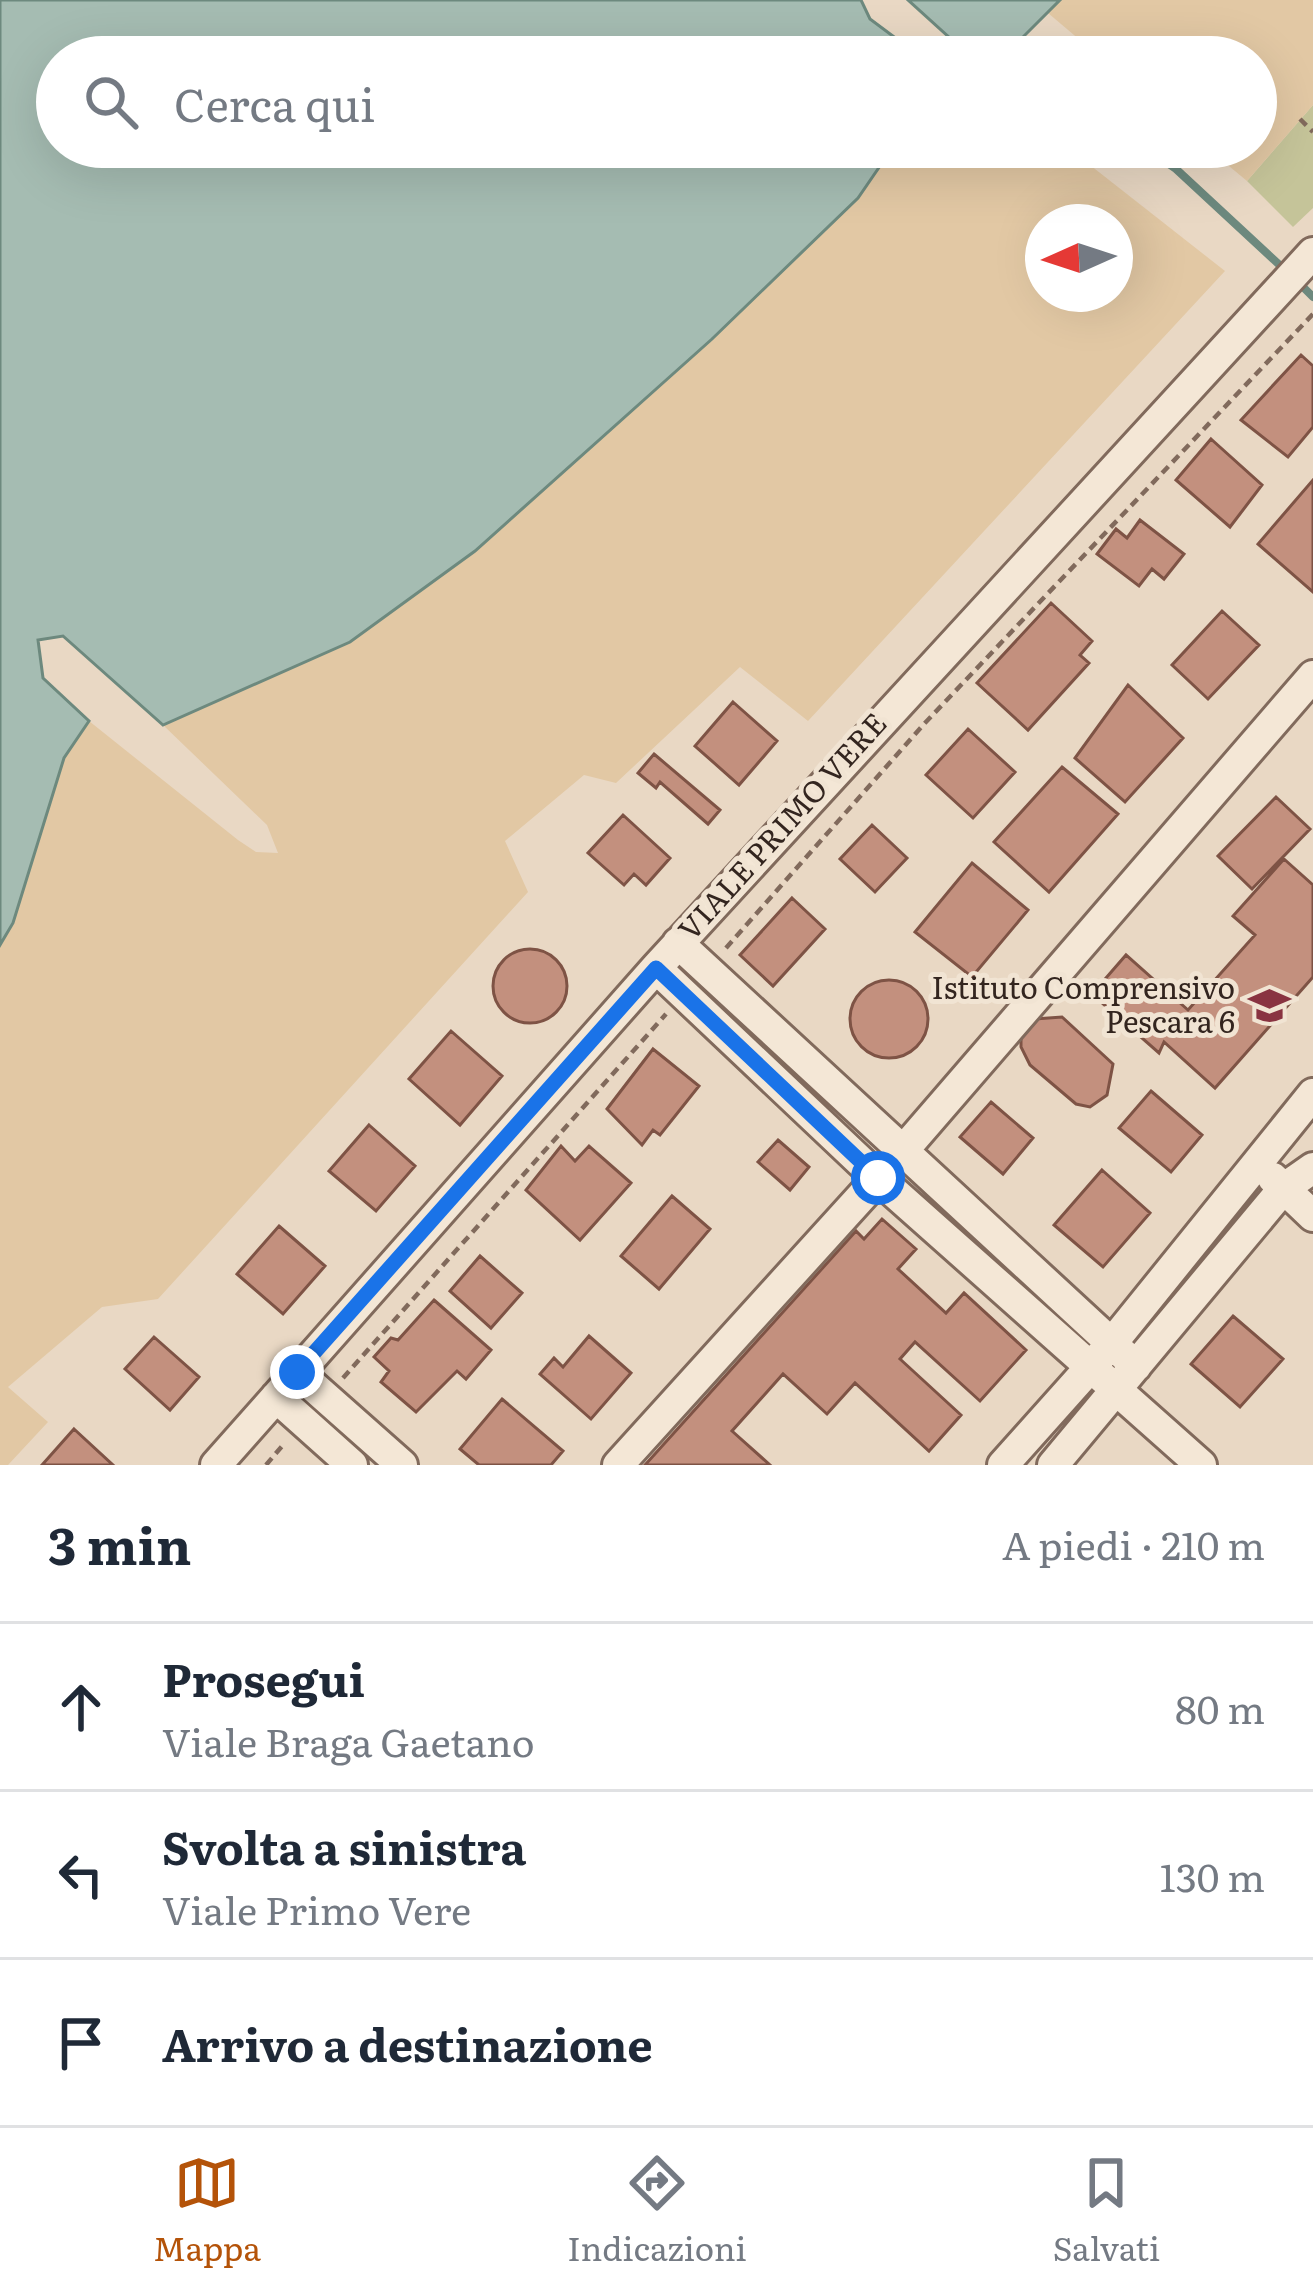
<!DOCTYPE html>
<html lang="it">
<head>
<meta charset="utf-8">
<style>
	:root { --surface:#fff; --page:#f2f2f3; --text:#1f2937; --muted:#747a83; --line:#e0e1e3; --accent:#b45309 }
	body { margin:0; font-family:Literata,serif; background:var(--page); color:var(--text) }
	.compass { position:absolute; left:1025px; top:204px; width:108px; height:108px; border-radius:50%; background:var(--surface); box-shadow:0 12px 48px #0002; rotate:267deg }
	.stop { position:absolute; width:36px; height:36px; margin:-27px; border:9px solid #1a73e8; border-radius:50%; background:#fff }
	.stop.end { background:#1a73e8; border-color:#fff; box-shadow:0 3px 12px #0008 }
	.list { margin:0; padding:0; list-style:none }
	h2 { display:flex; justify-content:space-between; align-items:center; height:156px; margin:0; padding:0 48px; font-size:51px }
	h2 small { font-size:39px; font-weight:400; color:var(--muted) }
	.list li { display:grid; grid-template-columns:78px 1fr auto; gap:36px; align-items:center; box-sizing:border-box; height:168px; padding:0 48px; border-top:3px solid var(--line) }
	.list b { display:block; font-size:45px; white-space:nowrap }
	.list p { margin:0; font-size:39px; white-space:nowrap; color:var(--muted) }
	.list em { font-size:39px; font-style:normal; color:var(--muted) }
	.icon { flex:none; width:66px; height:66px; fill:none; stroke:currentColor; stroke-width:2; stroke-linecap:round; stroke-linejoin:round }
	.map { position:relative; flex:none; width:1313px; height:1465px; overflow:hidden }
	.search { position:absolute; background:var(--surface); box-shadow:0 12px 48px #0002; left:36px; right:36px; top:36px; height:132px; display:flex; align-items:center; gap:30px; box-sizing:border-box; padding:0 42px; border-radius:66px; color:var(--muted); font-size:45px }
	.sheet { height:660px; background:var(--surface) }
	nav { display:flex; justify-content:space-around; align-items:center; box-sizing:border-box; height:168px; border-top:3px solid var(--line); background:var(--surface); font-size:33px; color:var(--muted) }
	nav a { display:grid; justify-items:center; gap:6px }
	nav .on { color:var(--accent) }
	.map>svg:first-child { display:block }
	.green { fill:#c5c499 }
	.sand { fill:#e2c8a4; fill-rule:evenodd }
	.water { fill:#a5bcb2; stroke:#6d897e; stroke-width:3 }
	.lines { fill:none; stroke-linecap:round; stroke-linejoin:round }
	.stream { stroke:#6d897e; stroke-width:8 }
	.building { fill:#c3907e; stroke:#7e5345; stroke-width:3 }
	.minor-casing { stroke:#816a5c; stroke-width:36 }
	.path { stroke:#816a5c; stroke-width:4.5; stroke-dasharray:9 6; stroke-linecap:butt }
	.minor { stroke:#f4e7d6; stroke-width:30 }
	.route { stroke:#1a73e8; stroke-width:15 }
	.labels { text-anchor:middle; stroke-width:10; stroke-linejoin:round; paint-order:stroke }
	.street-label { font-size:30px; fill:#33251f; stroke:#f1e4d3 }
	.poi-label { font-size:30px; fill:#33251f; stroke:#f1e4d3; text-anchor:end }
</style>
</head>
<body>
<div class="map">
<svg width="1313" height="1465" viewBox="0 0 1313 1465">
	<rect width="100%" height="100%" fill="#e9d8c4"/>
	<path class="green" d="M1313,105V208L1293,227L1247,181Z"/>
	<path class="sand" d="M1060,0H1313V105L1247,181L1206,147H1256V57H1100L1048,13Z
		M893,147H1067L1225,271L808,721L740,667L616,783L584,775L505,841L528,892L158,1299L102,1307L8,1387L48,1422L8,1465H0V945L13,923L64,758L89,721L238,840L256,852L278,853L267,825L163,725L350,642L475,551L712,339L858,198ZM1043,222H1115V294H1043Z"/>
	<path class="water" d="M0,0H861L870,19L921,57H57V147H893L858,198L712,339L475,551L350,642L163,725L63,636L38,640L43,678L89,721L64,758L13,923L0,945Z
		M908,0H1060L1008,52L961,48Z"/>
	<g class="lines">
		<path class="stream" d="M1008,52L1014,57
			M1144,147L1176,169L1286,271
			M1297,281L1313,297"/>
	</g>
	<path class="building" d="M1301,355L1313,366V427L1288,457L1241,420Z
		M1211,439L1262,485L1230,527L1176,480Z
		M1313,480V592L1258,544Z
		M1140,520L1184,554L1164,579L1152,569L1139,586L1097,554L1116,529L1127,538Z
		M1051,603L1092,641L1080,655L1089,663L1028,730L977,683Z
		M1222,611L1259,645L1208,699L1172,665Z
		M1128,685L1183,738L1125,802L1075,758Z
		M733,702L777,741L739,785L695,746Z
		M968,729L1015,772L973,818L926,775Z
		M654,754L720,810L708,824L660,782L656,788L638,773Z
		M1062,767L1118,814L1049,892L994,842Z
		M1276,797L1310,829L1252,889L1218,856Z
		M623,815L670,858L646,885L634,874L624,885L588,853Z
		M872,825L907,858L875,892L840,859Z
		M1284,859L1313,885V977L1215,1088L1164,1042L1159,1053L1092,994L1126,955L1188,1010L1255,935L1233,916Z
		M972,863L1028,910L972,977L915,932Z
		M792,898L825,929L773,986L740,955Z
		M493 986a37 37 0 1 1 74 0a37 37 0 1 1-74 0Z
		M850 1019a39 39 0 1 1 78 0a39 39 0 1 1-78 0Z
		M1062,1017L1113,1064L1107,1095L1090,1107L1076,1104L1030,1065L1021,1047V1038L1035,1019Z
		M451,1031L502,1076L460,1125L409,1079Z
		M653,1049L699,1086L660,1135L653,1130L642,1145L607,1109Z
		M1151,1091L1202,1135L1171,1172L1119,1128Z
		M991,1102L1033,1138L1003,1174L960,1137Z
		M369,1125L415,1166L376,1211L329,1171Z
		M778,1140L809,1167L790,1190L758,1162Z
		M561,1146L575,1161L589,1146L631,1183L580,1240L526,1190Z
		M1102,1170L1150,1213L1103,1267L1054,1225Z
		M672,1196L710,1229L659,1289L621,1256Z
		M882,1219L916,1249L898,1269L946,1313L964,1293L1026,1350L980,1401L915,1342L900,1359L961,1415L929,1451L855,1383L827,1414L783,1374L732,1431L770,1465H645L856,1231L864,1239Z
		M279,1226L325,1266L283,1314L237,1274Z
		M480,1256L522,1293L491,1328L450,1291Z
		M434,1300L491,1350L466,1379L457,1371L416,1412L381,1382L389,1371L374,1357L391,1338L398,1340Z
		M1233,1316L1283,1359L1240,1407L1191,1364Z
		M589,1336L631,1373L591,1419L540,1374L554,1358L563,1367Z
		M154,1337L199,1377L170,1410L125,1369Z
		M502,1399L563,1451L551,1465H479L460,1449Z
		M74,1429L113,1465H42Z"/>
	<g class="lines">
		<defs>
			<path id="minor" d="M678,943L1136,1366
				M656,968L878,1178L1201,1465
				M1273,1178L1313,1216
				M297,1372L402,1465
				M276,1397L352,1465
				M216,1465L656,968L1313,253
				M618,1465L901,1153L1313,676
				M1003,1465L1112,1343L1313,1094
				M1053,1465L1283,1189L1313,1168"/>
		</defs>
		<use href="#minor" class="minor-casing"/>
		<path class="path" d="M1300,119L1313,132
			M726,948L924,724L1313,314
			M343,1378L666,1014
			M266,1465L283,1445"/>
		<use href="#minor" class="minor"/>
	</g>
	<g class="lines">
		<path class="route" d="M297,1372L656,968L878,1178"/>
	</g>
	<defs>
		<symbol id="school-bare" viewBox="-9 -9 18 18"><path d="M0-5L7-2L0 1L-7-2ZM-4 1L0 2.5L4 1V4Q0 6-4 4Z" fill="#893341" stroke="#f1e4d3" stroke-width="2.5" paint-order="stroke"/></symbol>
	</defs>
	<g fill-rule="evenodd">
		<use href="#school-bare" x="1240" y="976" width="59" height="59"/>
	</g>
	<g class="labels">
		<g class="street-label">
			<text transform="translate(783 827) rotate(-48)" y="10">VIALE PRIMO VERE</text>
		</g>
		<g class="poi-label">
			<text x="1235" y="999">Istituto Comprensivo<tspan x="1235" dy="34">Pescara 6</tspan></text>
		</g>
	</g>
</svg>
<svg class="compass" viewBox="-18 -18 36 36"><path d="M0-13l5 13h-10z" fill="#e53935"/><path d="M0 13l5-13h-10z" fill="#747a83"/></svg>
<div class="stop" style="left:878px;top:1178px"></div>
<div class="stop end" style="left:297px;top:1372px"></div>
<div class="search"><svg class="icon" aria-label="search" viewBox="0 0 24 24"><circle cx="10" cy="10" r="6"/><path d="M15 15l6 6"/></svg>Cerca qui</div>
</div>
<section class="sheet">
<h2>3 min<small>A piedi · 210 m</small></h2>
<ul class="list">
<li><svg class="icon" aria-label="ahead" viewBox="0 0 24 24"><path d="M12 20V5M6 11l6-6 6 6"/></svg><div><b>Prosegui</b><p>Viale Braga Gaetano</p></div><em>80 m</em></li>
<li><svg class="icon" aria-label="left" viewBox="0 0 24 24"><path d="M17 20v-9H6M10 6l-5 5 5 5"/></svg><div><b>Svolta a sinistra</b><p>Viale Primo Vere</p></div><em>130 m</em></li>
<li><svg class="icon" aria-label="arrive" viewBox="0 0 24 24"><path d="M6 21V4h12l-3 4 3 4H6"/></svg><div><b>Arrivo a destinazione</b></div></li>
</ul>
</section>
<nav>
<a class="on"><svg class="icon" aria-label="map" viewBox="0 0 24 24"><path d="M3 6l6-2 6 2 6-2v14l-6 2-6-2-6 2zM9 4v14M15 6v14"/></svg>Mappa</a>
<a><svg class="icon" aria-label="directions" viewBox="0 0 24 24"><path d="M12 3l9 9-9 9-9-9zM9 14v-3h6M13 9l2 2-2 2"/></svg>Indicazioni</a>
<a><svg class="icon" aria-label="saved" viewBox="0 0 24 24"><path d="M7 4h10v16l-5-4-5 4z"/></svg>Salvati</a>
</nav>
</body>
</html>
